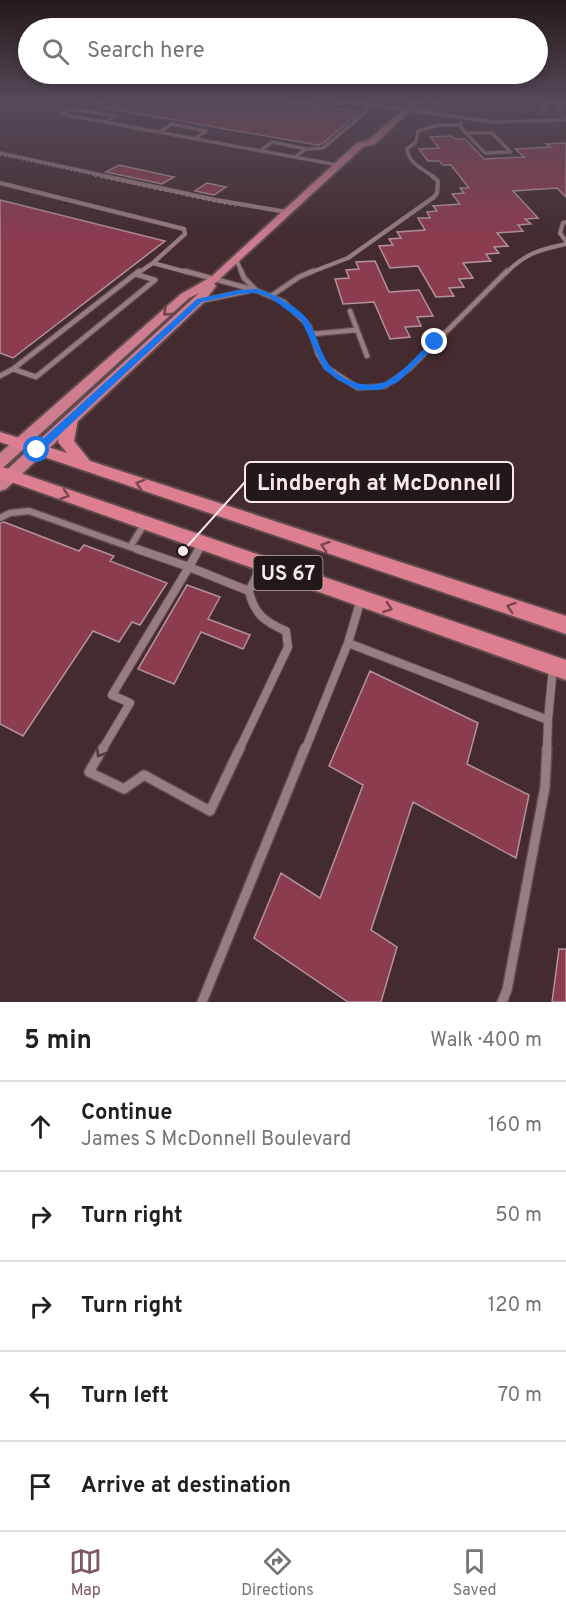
<!DOCTYPE html>
<html lang="en">
<head>
<meta charset="utf-8">
<style>
	:root { --surface:#fff; --page:#f6f6f6; --text:#202124; --muted:#757577; --line:#e0e0e0; --accent:#7f5760 }
	body { margin:0; font-family:Overpass,sans-serif; background:var(--page); color:var(--text) }
	.stop { position:absolute; width:18px; height:18px; margin:-14px; border:4px solid #1a73e8; border-radius:50%; background:#fff }
	.stop.end { background:#1a73e8; border-color:#fff; box-shadow:0 2px 6px #0008 }
	.list { margin:0; padding:0; list-style:none }
	h2 { display:flex; justify-content:space-between; align-items:center; height:78px; margin:0; padding:0 24px; font-size:26px }
	h2 small { font-size:20px; font-weight:400; color:var(--muted) }
	.list li { display:grid; grid-template-columns:39px 1fr auto; gap:18px; align-items:center; box-sizing:border-box; height:90px; padding:0 24px; border-top:2px solid var(--line) }
	.list b { display:block; font-size:22px; white-space:nowrap }
	.list p { margin:0; font-size:20px; white-space:nowrap; color:var(--muted) }
	.list em { font-size:20px; font-style:normal; color:var(--muted) }
	.icon { flex:none; width:33px; height:33px; fill:none; stroke:currentColor; stroke-width:2; stroke-linecap:round; stroke-linejoin:round }
	.map { position:relative; flex:none; width:566px; height:1002px; overflow:hidden }
	.search { position:absolute; background:var(--surface); box-shadow:0 3px 9px #0003; left:18px; right:18px; top:18px; height:66px; display:flex; align-items:center; gap:15px; box-sizing:border-box; padding:0 21px; border-radius:33px; color:var(--muted); font-size:22px }
	.sheet { height:528px; background:var(--surface) }
	nav { display:flex; justify-content:space-around; align-items:center; box-sizing:border-box; height:84px; border-top:2px solid var(--line); background:var(--surface); font-size:16px; color:var(--muted) }
	nav a { display:grid; justify-items:center; gap:3px }
	nav .on { color:var(--accent) }
	.map>svg:first-child { display:block }
	.building { fill:#8c3c4f; stroke:#b19398; stroke-width:1.5 }
	.lines { fill:none; stroke-linecap:round; stroke-linejoin:round }
	.service-far5-casing { stroke:#5f4b4e; stroke-width:4.5 }
	.service-far4-casing { stroke:#5f4b4e; stroke-width:5 }
	.service-far3-casing { stroke:#5f4b4e; stroke-width:7 }
	.service-far2-casing { stroke:#5f4b4e; stroke-width:9 }
	.service-far1-casing { stroke:#5f4b4e; stroke-width:10 }
	.service-casing { stroke:#5f4b4e; stroke-width:12 }
	.primary-casing { stroke:#5f4b4e; stroke-width:4 }
	.trunk-casing { stroke:#5f4b4e; stroke-width:4 }
	.service-far5 { stroke:#997c81; stroke-width:3 }
	.service-far4 { stroke:#997c81; stroke-width:4 }
	.service-far3 { stroke:#997c81; stroke-width:4.5 }
	.service-far2 { stroke:#997c81; stroke-width:6 }
	.service-far1 { stroke:#997c81; stroke-width:8 }
	.service { stroke:#997c81; stroke-width:9 }
	.primary { fill:#cd7d8d; fill-rule:evenodd }
	.trunk { fill:#de7e91; fill-rule:evenodd }
	.rail-far1 { stroke:#a08b8e; stroke-width:1.5; stroke-dasharray:1.5 3; stroke-linecap:butt }
	.rail { stroke:#a08b8e; stroke-width:2; stroke-dasharray:1.5 4; stroke-linecap:butt }
	.oneway { stroke:#6f454d }
	.oneway2 { stroke:#77454f }
	.oneway3 { stroke:#4c3a3d }
	.route { fill:#1a73e8 }
	.labels { text-anchor:middle; stroke-width:4.5; stroke-linejoin:round; paint-order:stroke }
	.shield { fill:#221719; stroke:#b9aaac; stroke-width:1.5 }
	.shield-label { font-size:20px; font-weight:bold; fill:#fae9eb }
	.leader { fill:none; stroke:#fae9eb; stroke-width:2 }
	.callout-dot { fill:#fae9eb; stroke:#221719; stroke-width:2 }
	.callout { fill:#221719; stroke:#fae9eb; stroke-width:2 }
	.callout-label { font-size:22px; text-anchor:middle; font-weight:bold; fill:#fae9eb }
</style>
</head>
<body>
<div class="map">
<svg width="566" height="1002" viewBox="0 0 566 1002">
	<rect width="100%" height="100%" fill="#432b2f"/>
	<path class="building" d="M99,101H289L360,112L322,144L318,145L98,107Z
		M452,136L455,139H465L484,159L524,157L515,149L550,147L546,144L566,143V197L557,188L513,191L538,218L525,219L531,224L518,225L523,231L497,233L508,246L494,247L499,253L486,254L491,261L463,263L473,278L459,279L464,287L449,288L454,296L436,297L418,266L390,268L379,246L393,245L389,239L401,238L397,232L425,230L418,218H430L427,212L437,211L433,206L460,204L452,194L464,193L460,188H469L451,165H443L439,161H428L419,149L439,148L430,137Z
		M119,165L174,177L162,184L106,172Z
		M207,183L226,187L214,195L195,191Z
		M0,200L165,241L13,358L0,353Z
		M375,261L389,292L419,290L433,316L417,317L421,326L405,327L410,337L390,339L374,302L343,304L335,279L349,278L346,270L359,269L356,262Z
		M4,522L79,551L84,545L114,556L110,561L167,583L140,625L132,622L119,642L93,631L23,736L0,724V523Z
		M187,585L220,597L208,619L250,635L243,649L201,632L174,684L138,669Z
		M370,671L478,723L467,764L529,795L516,858L413,802L371,930L397,947L381,1002H348L254,938L281,873L320,898L363,785L329,766Z
		M559,949H566V1002H552Z"/>
	<g class="lines">
		<defs>
			<path id="service-far5" d="M339,101L494,122L566,120
				M563,101L559,110L566,120
				M548,102L566,104
				M435,103L437,101
				M73,109L116,116L104,122L62,114Z
				M541,113L548,101
				M104,122L338,165
				M461,123V128L485,153L511,152L492,133H466
				M159,132L172,124L206,131L194,139
				M260,151L272,142L306,149
				M0,153L111,177
				M295,157L306,149L323,148L366,112L368,105
				M434,177C423,169 409,164 407,149L416,142L418,131L439,125H460"/>
			<path id="service-far4" d="M104,176L216,200L287,212
				M0,183L184,229L185,234L153,263L138,273
				M566,222L563,223L560,233L566,241
				M236,259L242,273
				M153,263L190,273
				M309,273L348,258L434,197L437,193L438,181L432,176
				M506,273C526,253 539,250 566,244"/>
			<path id="service-far3" d="M185,271L258,291L284,302L309,326L318,354L326,367L358,388L385,386L409,369L507,271
				M241,271L244,278L255,289
				M271,296L299,277L313,271
				M200,301L248,291
				M350,311L367,356
				M312,334L356,330
				M13,369L36,377L155,280L135,274
				M0,376L13,369L139,271"/>
			<path id="service-far2" d="M0,518L10,513L29,511L130,547
				M142,551L130,547L145,523
				M198,551L203,543"/>
			<path id="service-far1" d="M137,549L189,567
				M189,567L249,591C254,614 265,622 286,631L288,647L239,750
				M189,567L199,549
				M249,591L262,565
				M361,599L348,643L548,720L553,667
				M102,750L130,703L112,695L189,567
				M305,750L348,643
				M547,750L548,720"/>
			<path id="service" d="M103,748L89,772L124,789L144,775L210,811L240,748
				M202,1002L305,748
				M502,1002L507,990L545,787L547,748"/>
			<path id="primary" d="M412,101H419L418,103L423,108L442,114C435,118 420,112 414,107L375,144L363,147L214,284L216,286L203,303L6,489L0,491V476L199,293L189,298L5,466L0,468V453L181,294L211,277L357,143L369,140Z"/>
			<path id="trunk" d="M71,414L78,419L74,441L90,461L566,616V634L0,442V432L67,453L58,442L64,419Z
				M0,466L566,660V680L0,478Z"/>
		</defs>
		<use href="#service-far5" class="service-far5-casing"/>
		<use href="#service-far4" class="service-far4-casing"/>
		<use href="#service-far3" class="service-far3-casing"/>
		<use href="#service-far2" class="service-far2-casing"/>
		<use href="#service-far1" class="service-far1-casing"/>
		<use href="#service" class="service-casing"/>
		<use href="#primary" class="primary-casing"/>
		<use href="#trunk" class="trunk-casing"/>
		<use href="#service-far5" class="service-far5"/>
		<use href="#service-far4" class="service-far4"/>
		<use href="#service-far3" class="service-far3"/>
		<use href="#service-far2" class="service-far2"/>
		<use href="#service-far1" class="service-far1"/>
		<use href="#service" class="service"/>
		<use href="#primary" class="primary"/>
		<use href="#trunk" class="trunk"/>
		<path class="rail-far1" d="M0,110L23,101
			M0,155L102,177"/>
		<path class="rail" d="M95,176L236,206"/>
	</g>
	<defs><path id="oneway-chevron" d="M-2-3.5L2.5 0L-2 3.5" fill="none" stroke-width="1.6" stroke-linecap="round" stroke-linejoin="round" transform="scale(1.5)"/></defs>
	<use class="oneway" href="#oneway-chevron" transform="translate(167 312) rotate(138)"/>
	<g class="oneway2">
		<use href="#oneway-chevron" transform="translate(140 484) rotate(-162)"/>
		<use href="#oneway-chevron" transform="translate(65 495) rotate(19)"/>
		<use href="#oneway-chevron" transform="translate(325 546) rotate(-162)"/>
		<use href="#oneway-chevron" transform="translate(511 607) rotate(-162)"/>
		<use href="#oneway-chevron" transform="translate(388 608) rotate(19)"/>
	</g>
	<use class="oneway3" href="#oneway-chevron" transform="translate(100 753) rotate(121)"/>
	<linearGradient id="sky" x2="0" y2="1"><stop stop-color="#25181a"/><stop offset="0.42" stop-color="#554a58"/><stop offset="1" stop-color="#554a58" stop-opacity="0"/></linearGradient>
	<rect width="566" height="241" fill="url(#sky)"/>
	<path class="route" d="M258,289C272,293 300,308 308,320C317,334 320,353 330,366C345,384 373,391 392,378C407,368 420,352 433,340L439,342L398,382L380,390H358L338,380L324,369L301,320L269,297L257,293L239,294L202,302L41,452H34V447L197,299L239,290Z"/>
	<g class="labels">
		<rect class="shield" x="253.5" y="556" width="69" height="34" rx="4.5"/>
		<g class="shield-label">
			<text x="288" y="580">US 67</text>
		</g>
	</g>
	<path class="leader" d="M183 551L245 482"/>
	<circle class="callout-dot" cx="183" cy="551" r="6"/>
	<rect class="callout" x="245" y="462" width="268" height="40" rx="6"/>
	<g class="callout-label">
		<text x="379" y="490">Lindbergh at McDonnell</text>
	</g>
</svg>
<div class="stop" style="left:37px;top:450px"></div>
<div class="stop end" style="left:435px;top:342px"></div>
<div class="search"><svg class="icon" aria-label="search" viewBox="0 0 24 24"><circle cx="10" cy="10" r="6"/><path d="M15 15l6 6"/></svg>Search here</div>
</div>
<section class="sheet">
<h2>5 min<small>Walk · 400 m</small></h2>
<ul class="list">
<li><svg class="icon" aria-label="ahead" viewBox="0 0 24 24"><path d="M12 20V5M6 11l6-6 6 6"/></svg><div><b>Continue</b><p>James S McDonnell Boulevard</p></div><em>160 m</em></li>
<li><svg class="icon" aria-label="right" viewBox="0 0 24 24"><path d="M7 20v-9h11M14 6l5 5-5 5"/></svg><div><b>Turn right</b></div><em>50 m</em></li>
<li><svg class="icon" aria-label="right" viewBox="0 0 24 24"><path d="M7 20v-9h11M14 6l5 5-5 5"/></svg><div><b>Turn right</b></div><em>120 m</em></li>
<li><svg class="icon" aria-label="left" viewBox="0 0 24 24"><path d="M17 20v-9H6M10 6l-5 5 5 5"/></svg><div><b>Turn left</b></div><em>70 m</em></li>
<li><svg class="icon" aria-label="arrive" viewBox="0 0 24 24"><path d="M6 21V4h12l-3 4 3 4H6"/></svg><div><b>Arrive at destination</b></div></li>
</ul>
</section>
<nav>
<a class="on"><svg class="icon" aria-label="map" viewBox="0 0 24 24"><path d="M3 6l6-2 6 2 6-2v14l-6 2-6-2-6 2zM9 4v14M15 6v14"/></svg>Map</a>
<a><svg class="icon" aria-label="directions" viewBox="0 0 24 24"><path d="M12 3l9 9-9 9-9-9zM9 14v-3h6M13 9l2 2-2 2"/></svg>Directions</a>
<a><svg class="icon" aria-label="saved" viewBox="0 0 24 24"><path d="M7 4h10v16l-5-4-5 4z"/></svg>Saved</a>
</nav>
</body>
</html>
